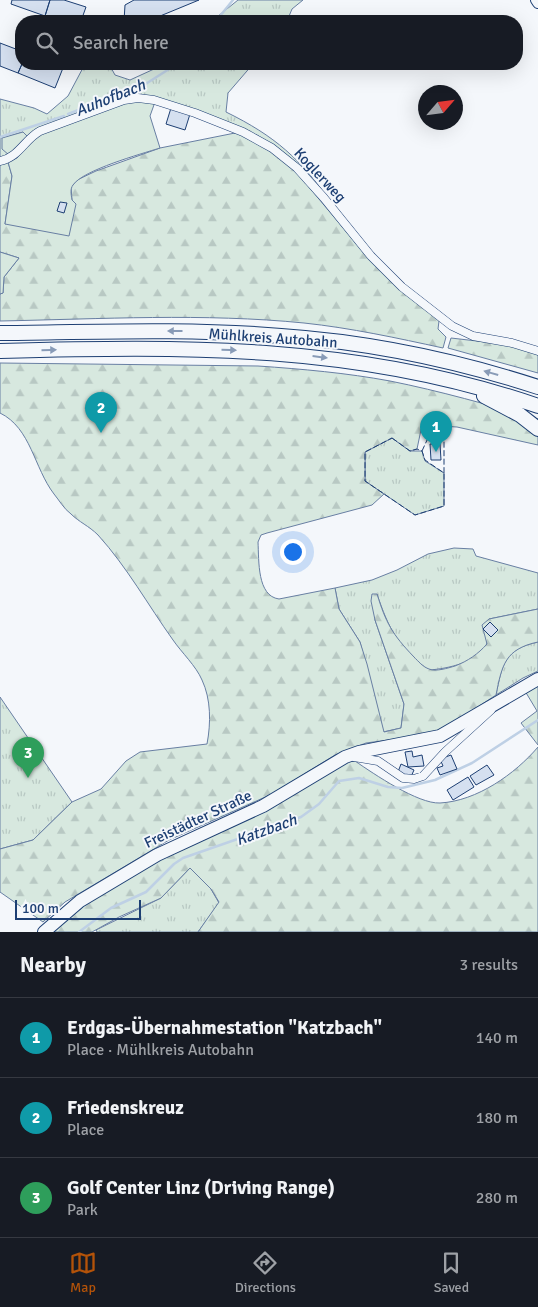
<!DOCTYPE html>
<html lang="en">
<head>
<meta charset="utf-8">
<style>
	:root { --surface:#171b24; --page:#242831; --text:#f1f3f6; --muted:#9ea1a6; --line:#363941; --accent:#b45309 }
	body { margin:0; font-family:Signika,sans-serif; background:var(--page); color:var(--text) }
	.compass { position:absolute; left:418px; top:85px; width:45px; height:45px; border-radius:50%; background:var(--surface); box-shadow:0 5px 20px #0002; rotate:62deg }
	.scale { position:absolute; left:15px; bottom:12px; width:126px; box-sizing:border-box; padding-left:5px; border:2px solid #1d3f73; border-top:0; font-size:14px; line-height:18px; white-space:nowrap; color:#1d3f73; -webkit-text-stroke:4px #f4f7fb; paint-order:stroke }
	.you { position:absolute; left:292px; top:551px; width:18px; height:18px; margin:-12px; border:4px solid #fff; border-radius:50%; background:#1a73e8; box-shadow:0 0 0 8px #1a73e833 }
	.badge { display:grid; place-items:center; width:32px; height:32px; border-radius:50%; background:var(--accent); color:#fff; font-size:16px; font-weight:700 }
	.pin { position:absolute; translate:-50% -41px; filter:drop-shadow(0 1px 2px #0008) }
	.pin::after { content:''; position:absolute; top:26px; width:18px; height:15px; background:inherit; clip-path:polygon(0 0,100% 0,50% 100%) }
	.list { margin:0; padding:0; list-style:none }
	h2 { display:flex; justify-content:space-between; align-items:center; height:65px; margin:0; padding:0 20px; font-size:21px }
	h2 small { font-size:16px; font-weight:400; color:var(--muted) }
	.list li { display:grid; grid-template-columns:32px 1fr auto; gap:15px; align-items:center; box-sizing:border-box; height:80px; padding:0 20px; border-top:1px solid var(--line) }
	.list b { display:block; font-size:19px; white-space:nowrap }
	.list p { margin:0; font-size:16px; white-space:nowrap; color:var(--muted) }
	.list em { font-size:16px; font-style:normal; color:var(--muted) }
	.icon { flex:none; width:28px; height:28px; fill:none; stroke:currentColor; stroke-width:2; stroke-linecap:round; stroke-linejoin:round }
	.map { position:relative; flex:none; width:538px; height:932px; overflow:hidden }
	.search { position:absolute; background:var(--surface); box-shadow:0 5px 20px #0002; left:15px; right:15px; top:15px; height:55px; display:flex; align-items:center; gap:12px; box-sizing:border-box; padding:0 18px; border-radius:20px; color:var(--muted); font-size:19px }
	.sheet { height:305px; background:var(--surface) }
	nav { display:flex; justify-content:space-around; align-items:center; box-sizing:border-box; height:70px; border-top:1px solid var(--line); background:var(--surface); font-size:14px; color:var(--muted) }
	nav a { display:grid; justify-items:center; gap:2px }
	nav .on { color:var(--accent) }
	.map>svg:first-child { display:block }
	.grass { fill:url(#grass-tufts); stroke:#687fa3 }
	.forest { fill:url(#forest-firs); stroke:#687fa3 }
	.garden { fill:#d7e8df; stroke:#687fa3 }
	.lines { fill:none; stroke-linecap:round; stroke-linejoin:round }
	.stream { stroke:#bed0e5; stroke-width:2.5 }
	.building { fill:#d5e0f0; stroke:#1d3f73 }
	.minor-casing { stroke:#1d3f73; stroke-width:9 }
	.tertiary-casing { stroke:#1d3f73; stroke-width:12 }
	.primary-casing { stroke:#1d3f73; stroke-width:14 }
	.motorway-casing { stroke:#1d3f73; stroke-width:16 }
	.minor { stroke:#f4f7fb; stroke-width:8 }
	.tertiary { stroke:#f4f7fb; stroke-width:10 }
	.primary { stroke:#f4f7fb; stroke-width:12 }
	.motorway { stroke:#f4f7fb; stroke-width:14 }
	.fence { stroke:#1d3f73; stroke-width:1; stroke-dasharray:6 2.5; stroke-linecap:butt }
	.oneway { fill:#889bb7 }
	.labels { text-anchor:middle; stroke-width:4; stroke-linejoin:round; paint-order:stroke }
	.street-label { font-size:15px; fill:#1d3f73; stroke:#f4f7fb }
	.water-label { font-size:16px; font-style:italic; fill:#1d3f73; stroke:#f4f7fb }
</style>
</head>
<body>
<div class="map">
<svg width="538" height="932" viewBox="0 0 538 932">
	<defs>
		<pattern id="grass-tufts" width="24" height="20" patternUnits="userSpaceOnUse" patternTransform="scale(1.25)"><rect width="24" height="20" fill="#d7e8df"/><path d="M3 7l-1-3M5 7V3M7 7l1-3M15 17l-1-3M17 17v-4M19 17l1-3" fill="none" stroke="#b8c8c3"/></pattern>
		<pattern id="forest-firs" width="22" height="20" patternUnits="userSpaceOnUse" patternTransform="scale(1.25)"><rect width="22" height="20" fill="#d7e8df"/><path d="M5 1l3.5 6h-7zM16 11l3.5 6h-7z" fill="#b8c8c3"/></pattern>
	</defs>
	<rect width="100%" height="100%" fill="#f4f7fb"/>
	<path class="grass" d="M238,0H303L292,9L287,21H212Z
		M85,64H109L115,75L130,80L165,64H253L228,93L226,112C275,136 301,159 332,204L281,151L257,135L159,98L136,95L37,129L27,136L23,132L2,138L9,155L0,159V99L34,108L47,114L68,96Z
		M392,438L410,451H422L425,461L444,473V506L415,515L365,481V452Z
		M454,548L473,549L476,556L538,573V609L489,619C488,626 489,636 487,643C481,662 446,669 429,670C399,650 388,627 377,594L375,620L404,704L401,728L383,732L360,642L339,609L335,588L372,580L397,570L428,554Z
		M538,642V671L523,678L496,695C502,665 504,649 538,642Z
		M0,697L72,802L33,840L0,849Z
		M190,868L211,889L219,903L198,932H97L96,930L161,898Z"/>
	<path class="forest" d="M240,132L252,138L293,168L370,260L439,321L438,329L446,337L443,348C397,338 351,328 304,323C204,313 101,319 0,321V294L3,293L4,277L19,258L0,252V164L8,162L12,176L5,224L72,200L71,187L77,180L96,171L160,148Z
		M451,338L511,345L538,353V373L448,348Z
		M0,363L258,366C302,369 347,373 390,381C440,391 489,405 538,419V445L457,427L422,425L417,449L410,451L392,438L365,452V481L384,494L372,505L267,533L261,535L258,542C259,561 257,596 279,599L335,588L339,609L360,642L367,664L384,732L401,728L404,704L375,620L371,601L372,594H377C386,623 392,634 414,657C418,661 423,667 429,669C436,672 448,668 455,666C468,661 478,654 487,644L482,625L489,619L538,609V642C505,649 502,665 496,695L450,725L436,731L418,736L366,743L335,755L272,794L169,840L65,902L43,922L0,892V849L33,840L72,802L101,789L126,761L140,752L207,744C211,723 211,699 202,680C196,666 182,653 173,640C148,605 127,567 98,535C89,526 79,522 71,514C64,509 59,500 54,494C34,468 31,428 0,413Z
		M538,685V745L521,723L537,711L525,691Z
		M538,747V932H198L219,902L211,889L190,868L161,898L119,917L92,932H53L91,900L114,884L346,762L355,761C374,774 418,804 440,803C477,801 515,774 538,747Z"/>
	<path class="garden" d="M134,100L155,102L150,116L160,148C141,154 83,170 73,185C70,189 71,194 72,200L76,204L69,236L5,224L12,176L8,162L17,158L36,136Z
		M23,132L27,136L9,155L2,149V138Z
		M0,252L19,258L4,277L3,293L0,294Z"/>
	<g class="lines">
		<path class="stream" d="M216,21L233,0
			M68,114L144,85L177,64
			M0,137L64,116
			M79,932L111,908L146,892L174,864L183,858L301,817L319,804L339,781L359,778L388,787L402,788L435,780L472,763L538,720"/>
	</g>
	<path class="building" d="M12,0H50L45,16L11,4Z
		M50,0H64L86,7L81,21H61L45,16Z
		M134,0H199L148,21H124L125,5Z
		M0,43L21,51L22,64L18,73L0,66Z
		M22,64H52L63,68L55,88L18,73Z
		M171,108L190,114L185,130L166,124Z
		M60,202L67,203L64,213L57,211Z
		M430,444H440L441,460H431Z
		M490,622L498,630L491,637L483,629Z
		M412,751L413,757L422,755L424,766L408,767L405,752Z
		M451,755L457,769L440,775L437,768L443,766L440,759Z
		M401,764L414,770L410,779L398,772Z
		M487,765L494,775L476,785L470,776Z
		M468,777L474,787L453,800L447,790Z"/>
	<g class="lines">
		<defs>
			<path id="minor" d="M0,161C18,158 25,139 40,131L124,100L138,98L154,100L195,113L243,132L272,148L297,168L324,198L371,256L402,287L452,326L473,336L512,343L538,351
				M354,757L378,761L403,778L414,779L423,776L445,752L491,710"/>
			<path id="tertiary" d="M536,0L538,3"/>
			<path id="primary" d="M44,932L80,901L157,855L263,806L345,757L359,752L440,736L538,679"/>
			<path id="motorway" d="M0,333C94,332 188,328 281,336C368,342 455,360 538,387
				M0,351C185,346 360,344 538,406
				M484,396L520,415L538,429"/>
		</defs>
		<use href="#minor" class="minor-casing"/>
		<use href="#tertiary" class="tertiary-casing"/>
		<use href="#primary" class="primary-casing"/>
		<use href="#motorway" class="motorway-casing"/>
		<use href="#minor" class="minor"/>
		<use href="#tertiary" class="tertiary"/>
		<use href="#primary" class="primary"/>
		<use href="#motorway" class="motorway"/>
		<path class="fence" d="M392,438L410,451L417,449L422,451L425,460L444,473V506L415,515L365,481V452Z
			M422,451L428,438H444V473"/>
	</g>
	<defs><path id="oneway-solid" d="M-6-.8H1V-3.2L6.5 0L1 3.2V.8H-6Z" transform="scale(1.25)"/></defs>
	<g class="oneway">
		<use href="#oneway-solid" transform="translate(175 331) rotate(-180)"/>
		<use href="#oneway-solid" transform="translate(49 350) rotate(-1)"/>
		<use href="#oneway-solid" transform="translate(229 350) rotate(2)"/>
		<use href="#oneway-solid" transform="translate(320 357) rotate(7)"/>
		<use href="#oneway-solid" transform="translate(491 373) rotate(-164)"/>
	</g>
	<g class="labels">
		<g class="street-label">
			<text transform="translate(320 175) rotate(47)" y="5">Koglerweg</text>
			<text transform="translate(273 338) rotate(4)" y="5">Mühlkreis Autobahn</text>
			<text transform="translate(198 819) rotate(-25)" y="5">Freistädter Straße</text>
		</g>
		<g class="water-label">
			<text transform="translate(110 97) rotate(-22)" y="6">Auhofbach</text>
			<text transform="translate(266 829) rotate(-20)" y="6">Katzbach</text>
		</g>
	</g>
</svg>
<svg class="compass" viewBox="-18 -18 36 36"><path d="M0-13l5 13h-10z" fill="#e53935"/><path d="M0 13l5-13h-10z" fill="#9ea1a6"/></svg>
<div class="scale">100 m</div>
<div class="you"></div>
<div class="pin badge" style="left:436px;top:452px;background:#0f9aa8">1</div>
<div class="pin badge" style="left:101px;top:433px;background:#0f9aa8">2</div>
<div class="pin badge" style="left:28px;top:778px;background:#2e9e5b">3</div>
<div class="search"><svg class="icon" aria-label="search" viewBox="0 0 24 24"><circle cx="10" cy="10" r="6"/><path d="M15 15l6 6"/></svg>Search here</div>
</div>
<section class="sheet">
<h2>Nearby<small>3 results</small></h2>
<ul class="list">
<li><span class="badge" style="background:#0f9aa8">1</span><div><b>Erdgas-Übernahmestation &quot;Katzbach&quot;</b><p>Place · Mühlkreis Autobahn</p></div><em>140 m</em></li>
<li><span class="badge" style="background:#0f9aa8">2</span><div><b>Friedenskreuz</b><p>Place</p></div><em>180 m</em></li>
<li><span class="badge" style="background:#2e9e5b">3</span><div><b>Golf Center Linz (Driving Range)</b><p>Park</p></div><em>280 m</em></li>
</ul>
</section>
<nav>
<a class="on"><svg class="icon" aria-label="map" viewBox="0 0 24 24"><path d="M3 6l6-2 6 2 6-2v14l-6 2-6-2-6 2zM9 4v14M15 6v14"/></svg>Map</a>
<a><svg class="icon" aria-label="directions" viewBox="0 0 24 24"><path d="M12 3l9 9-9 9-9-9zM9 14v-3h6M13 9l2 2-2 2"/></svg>Directions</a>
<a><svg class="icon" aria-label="saved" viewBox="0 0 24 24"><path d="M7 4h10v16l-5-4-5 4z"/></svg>Saved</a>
</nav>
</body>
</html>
